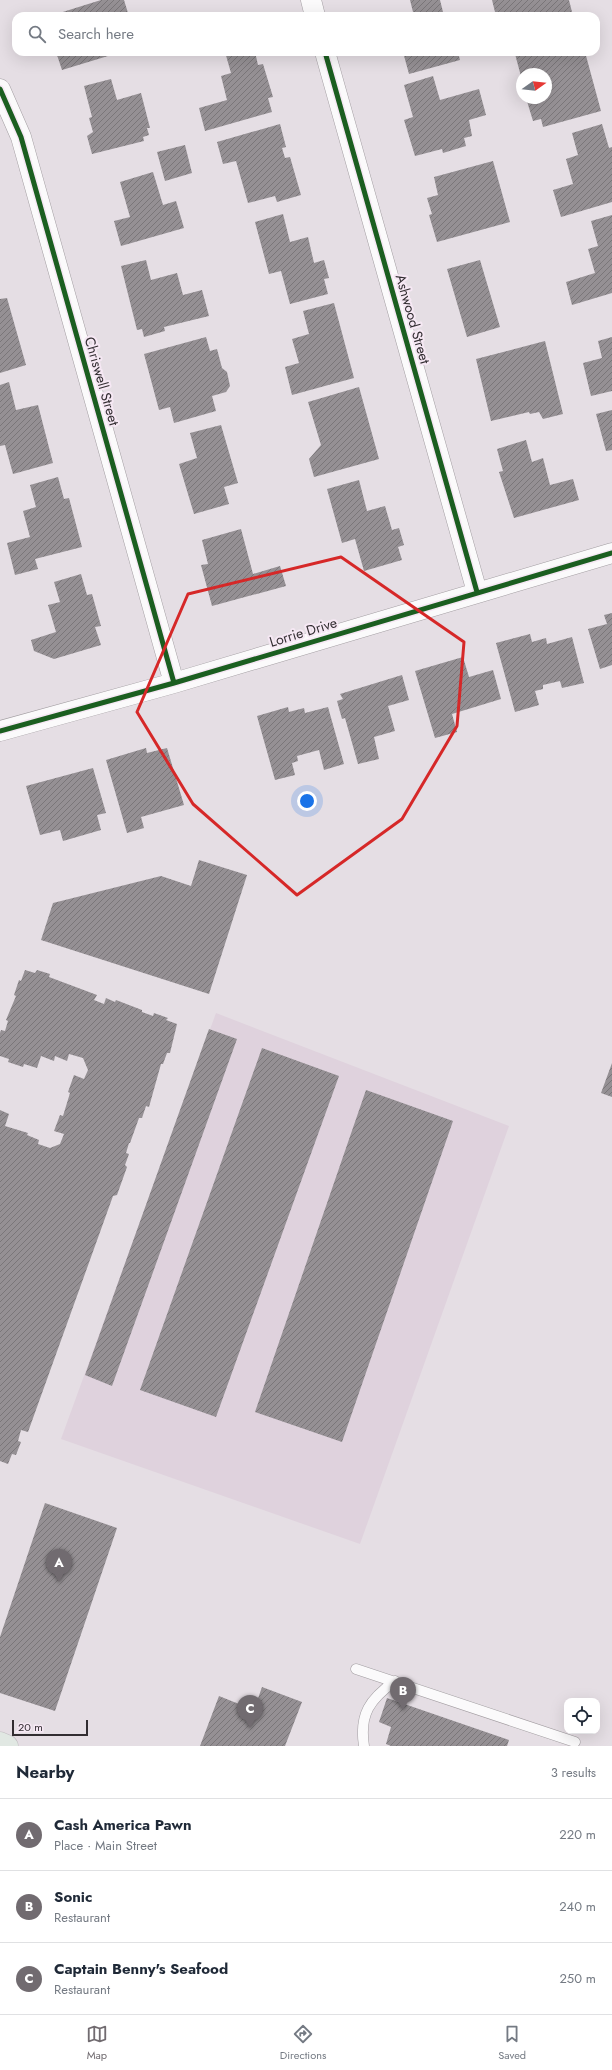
<!DOCTYPE html>
<html lang="en">
<head>
<meta charset="utf-8">
<style>
	:root { --surface:#fff; --page:#f6f6f7; --text:#1f2937; --muted:#747a83; --line:#e0e1e3; --accent:#716b70 }
	body { margin:0; font-family:Jost,sans-serif; background:var(--page); color:var(--text) }
	.controls { position:absolute; right:12px; bottom:12px; display:grid; overflow:hidden; border-radius:8px; box-shadow:0 4px 16px #0002 }
	.controls button { width:36px; height:36px; display:grid; place-items:center; padding:0; border:0; border-bottom:1px solid var(--line); background:var(--surface); color:var(--text); font:20px sans-serif }
	.compass { position:absolute; left:516px; top:68px; width:36px; height:36px; border-radius:50%; background:var(--surface); box-shadow:0 4px 16px #0002; rotate:75deg }
	.scale { position:absolute; left:12px; bottom:10px; width:76px; box-sizing:border-box; padding-left:4px; border:2px solid #322d31; border-top:0; font-size:11px; line-height:14px; white-space:nowrap; color:#322d31; -webkit-text-stroke:3px #f6e8f4; paint-order:stroke }
	.you { position:absolute; left:307px; top:801px; width:14px; height:14px; margin:-10px; border:3px solid #fff; border-radius:50%; background:#1a73e8; box-shadow:0 0 0 6px #1a73e833 }
	.badge { display:grid; place-items:center; width:26px; height:26px; border-radius:50%; background:var(--accent); color:#fff; font-size:13px; font-weight:700 }
	.pin { position:absolute; translate:-50% -33px; filter:drop-shadow(0 1px 2px #0008) }
	.pin::after { content:''; position:absolute; top:21px; width:14px; height:12px; background:inherit; clip-path:polygon(0 0,100% 0,50% 100%) }
	.list { margin:0; padding:0; list-style:none }
	h2 { display:flex; justify-content:space-between; align-items:center; height:52px; margin:0; padding:0 16px; font-size:17px }
	h2 small { font-size:13px; font-weight:400; color:var(--muted) }
	.list li { display:grid; grid-template-columns:26px 1fr auto; gap:12px; align-items:center; box-sizing:border-box; height:72px; padding:0 16px; border-top:1px solid var(--line) }
	.list b { display:block; font-size:15px; white-space:nowrap }
	.list p { margin:0; font-size:13px; white-space:nowrap; color:var(--muted) }
	.list em { font-size:13px; font-style:normal; color:var(--muted) }
	.icon { flex:none; width:22px; height:22px; fill:none; stroke:currentColor; stroke-width:2; stroke-linecap:round; stroke-linejoin:round }
	.map { position:relative; flex:none; width:612px; height:1746px; overflow:hidden }
	.search { position:absolute; background:var(--surface); box-shadow:0 4px 16px #0002; left:12px; right:12px; top:12px; height:44px; display:flex; align-items:center; gap:10px; box-sizing:border-box; padding:0 14px; border-radius:12px; color:var(--muted); font-size:15px }
	.sheet { height:268px; background:var(--surface) }
	nav { display:flex; justify-content:space-around; align-items:center; box-sizing:border-box; height:56px; border-top:1px solid var(--line); background:var(--surface); font-size:11px; color:var(--muted) }
	nav a { display:grid; justify-items:center; gap:2px }
	nav .on { color:var(--accent) }
	.map>svg:first-child { display:block }
	.built { fill:#dfd2dd }
	.building { fill:url(#building-hatch) }
	.lines { fill:none; stroke-linecap:round; stroke-linejoin:round }
	.lane-casing { stroke:#a29da1; stroke-width:11 }
	.street-casing { stroke:#a29da1; stroke-width:21 }
	.primary-casing { stroke:#c1bdc1; stroke-width:23 }
	.lane { stroke:#fbfafb; stroke-width:10 }
	.street { stroke:#fbfafb; stroke-width:20 }
	.primary { stroke:#e1e8e3; stroke-width:22 }
	.cycleway-casing { stroke:#f6e8f4; stroke-width:8 }
	.cycleway { stroke:#1b5e20; stroke-width:5 }
	.marked { fill:none; stroke:#d62828; stroke-width:3; stroke-linejoin:round }
	.labels { text-anchor:middle; stroke-width:4; stroke-linejoin:round; paint-order:stroke }
	.street-label { font-size:14px; fill:#322d31; stroke:#f6e8f4 }
</style>
</head>
<body>
<div class="map">
<svg width="612" height="1746" viewBox="0 0 612 1746">
	<defs>
		<pattern id="building-hatch" width="6" height="6" patternUnits="userSpaceOnUse"><rect width="6" height="6" fill="#959094"/><path d="M-1 1l2-2M0 6l6-6M5 7l2-2" fill="none" stroke="#7a7679"/></pattern>
	</defs>
	<rect width="100%" height="100%" fill="#e5dee4"/>
	<path class="built" d="M216,1013L509,1126L360,1544L61,1439Z"/>
	<path class="building" d="M101,0H124L128,13L123,14V16H50Z
		M410,0H440L444,16H414Z
		M492,0H569L573,16H496Z
		M56,52H121L62,70Z
		M225,52H255L258,65L263,64L273,97L268,98L272,112L205,131L199,108L227,100L221,76L231,73Z
		M403,52H458L460,60L409,74Z
		M523,52H585L601,111L543,127L541,119L533,121L526,98H546V74H522V80L515,54Z
		M433,76L440,100L479,89L486,115L469,120L472,136L464,138L466,146L443,153L442,149L415,156L404,120L413,117L404,85Z
		M111,79L117,100L141,93L150,128H147L149,135L143,137L144,141L92,154L87,136L93,132L89,118L92,117L84,86Z
		M280,124L286,147L282,148L285,158L290,157L301,195L277,202L275,196L248,203L236,161L223,164L217,142Z
		M602,124L609,148L612,147V202L561,217L553,190L573,184L566,159L578,155L572,133Z
		M185,145L192,173L165,181L157,152Z
		M493,161L510,222L437,242L429,215L432,214L427,198L438,195L434,177Z
		M153,172L163,205L176,201L184,228L121,246L114,221L130,217L120,182Z
		M283,214L290,242L308,237L314,263L324,260L329,278L324,279L328,294L290,304L281,271L269,274L255,222Z
		M612,215V293L572,305L566,282L595,273L588,249L598,246L591,221Z
		M146,260L151,280L177,273L183,295L202,290L209,316L164,327L165,331L144,337L142,329L137,330L121,266Z
		M480,260L500,327L467,337L447,269Z
		M7,298L26,365L0,373V299Z
		M334,303L354,378L292,395L285,367L299,363L292,339L309,334L303,311Z
		M206,337L210,351L217,349L222,368L227,372L230,386L226,392L212,396L216,411L174,423L170,407L159,410L144,354Z
		M612,337V391L591,396L583,363L602,358L598,341Z
		M545,341L563,414L543,419L539,412L530,414L529,412L491,421L476,359Z
		M9,382L16,410L38,405L53,463L13,474L5,445L0,446V385Z
		M359,387L379,459L314,477L309,459L321,445L308,402Z
		M612,410V450L606,451L596,414Z
		M221,425L238,483L224,487L229,504L194,514L179,464L197,458L190,433Z
		M526,440L532,462L543,458L550,485L573,479L579,500L514,518L499,472L503,471L497,449Z
		M58,477L64,499L69,498L82,547L35,559L38,569L15,575L7,543L30,537L23,511L36,507L30,485Z
		M359,480L367,511L385,506L392,530L399,528L404,545L398,547L402,560L364,571L355,539L342,543L327,489Z
		M241,529L253,574L280,566L286,586L212,606L201,565L208,564L202,540Z
		M81,574L87,595L92,594L101,626L95,627L101,645L54,659L34,651L31,640L56,632L48,605L60,602L54,582Z
		M612,613V665L600,669L588,629L607,624L604,615Z
		M530,634L532,642L546,638L547,644L572,637L584,683L562,688L560,681L543,685V689L535,691L539,705L515,712L496,643Z
		M463,657L469,677L493,670L501,699L452,714L457,732L435,738L415,671Z
		M402,675L409,700L388,706L395,731L374,737L379,759L358,764L345,718L342,719L337,701L343,699L340,694Z
		M288,707L289,712L304,708L305,713L328,707L344,764L324,770L319,750L297,756L298,761L292,763L295,775L275,780L257,716Z
		M146,748L147,753L167,748L184,805L141,817L144,828L127,833L106,760Z
		M93,768L106,813L97,815L101,830L63,841L60,830L40,835L26,786Z
		M199,860L247,875L209,994L41,940L53,903L161,876L191,886Z
		M25,970L35,973L37,970L50,974L49,977L97,995L94,1000L104,1004L106,998L115,1002L116,1000L142,1010V1012L153,1016L154,1013L168,1018L166,1020L177,1024L170,1053H167L163,1064H161L149,1107L146,1106L142,1118H139L130,1143H129L126,1153L129,1154L125,1165L127,1167L117,1195L113,1196L28,1432L21,1430L18,1441L21,1442L16,1455L12,1454L8,1464L0,1461V1110L9,1114L5,1126L28,1133L27,1135L39,1140L38,1144L50,1148L60,1144L64,1134L54,1131L60,1115L63,1116L70,1093L68,1092L74,1075L84,1079L88,1070L83,1058L69,1054L67,1061L55,1056L54,1061L41,1056L37,1068L24,1064L23,1067L8,1062L9,1059L0,1056V1033L1,1030L5,1031L8,1021L6,1020L16,996L14,995L19,980L21,981Z
		M209,1029L237,1039L112,1386L85,1375Z
		M262,1048L339,1076L216,1417L140,1390Z
		M612,1063V1097L601,1093Z
		M366,1090L453,1121L342,1442L255,1412Z
		M45,1503L117,1528L55,1711L0,1693V1637Z
		M262,1687L302,1702L285,1746H200L219,1696L254,1710Z
		M387,1698L509,1740L507,1746H391L386,1744L391,1727L379,1722Z"/>
	<g class="lines">
		<defs>
			<path id="lane" d="M356,1669L575,1742
				M364,1746C359,1714 370,1699 395,1681"/>
			<path id="street" d="M311,0L315,16
				M325,52L477,592
				M0,89L21,137L174,683
				M0,731L174,683L612,553"/>
			<path id="primary" d="M0,1743L7,1746"/>
		</defs>
		<use href="#lane" class="lane-casing"/>
		<use href="#street" class="street-casing"/>
		<use href="#primary" class="primary-casing"/>
		<use href="#lane" class="lane"/>
		<use href="#street" class="street"/>
		<use href="#primary" class="primary"/>
		<defs>
			<path id="cycleway" d="M325,52L477,592
				M0,89L21,137L174,683
				M0,731L174,683L612,553"/>
		</defs>
		<use href="#cycleway" class="cycleway-casing"/>
		<use href="#cycleway" class="cycleway"/>
	</g>
	<path class="marked" d="M341,557L464,642L457,726L402,819L297,895L193,804L137,712L188,594Z"/>
	<g class="labels">
		<g class="street-label">
			<text transform="translate(413 319) rotate(74)" y="5">Ashwood Street</text>
			<text transform="translate(102 381) rotate(74)" y="5">Chriswell Street</text>
			<text transform="translate(303 632) rotate(-17)" y="5">Lorrie Drive</text>
		</g>
	</g>
</svg>
<div class="controls">
<button><svg class="icon" aria-label="locate" viewBox="0 0 24 24"><circle cx="12" cy="12" r="6"/><path d="M12 2v4M12 18v4M2 12h4M18 12h4"/></svg></button>
</div>
<svg class="compass" viewBox="-18 -18 36 36"><path d="M0-13l5 13h-10z" fill="#e53935"/><path d="M0 13l5-13h-10z" fill="#747a83"/></svg>
<div class="scale">20 m</div>
<div class="you"></div>
<div class="pin badge" style="left:59px;top:1582px">A</div>
<div class="pin badge" style="left:403px;top:1710px">B</div>
<div class="pin badge" style="left:250px;top:1728px">C</div>
<div class="search"><svg class="icon" aria-label="search" viewBox="0 0 24 24"><circle cx="10" cy="10" r="6"/><path d="M15 15l6 6"/></svg>Search here</div>
</div>
<section class="sheet">
<h2>Nearby<small>3 results</small></h2>
<ul class="list">
<li><span class="badge">A</span><div><b>Cash America Pawn</b><p>Place · Main Street</p></div><em>220 m</em></li>
<li><span class="badge">B</span><div><b>Sonic</b><p>Restaurant</p></div><em>240 m</em></li>
<li><span class="badge">C</span><div><b>Captain Benny's Seafood</b><p>Restaurant</p></div><em>250 m</em></li>
</ul>
</section>
<nav>
<a class="on"><svg class="icon" aria-label="map" viewBox="0 0 24 24"><path d="M3 6l6-2 6 2 6-2v14l-6 2-6-2-6 2zM9 4v14M15 6v14"/></svg>Map</a>
<a><svg class="icon" aria-label="directions" viewBox="0 0 24 24"><path d="M12 3l9 9-9 9-9-9zM9 14v-3h6M13 9l2 2-2 2"/></svg>Directions</a>
<a><svg class="icon" aria-label="saved" viewBox="0 0 24 24"><path d="M7 4h10v16l-5-4-5 4z"/></svg>Saved</a>
</nav>
</body>
</html>
